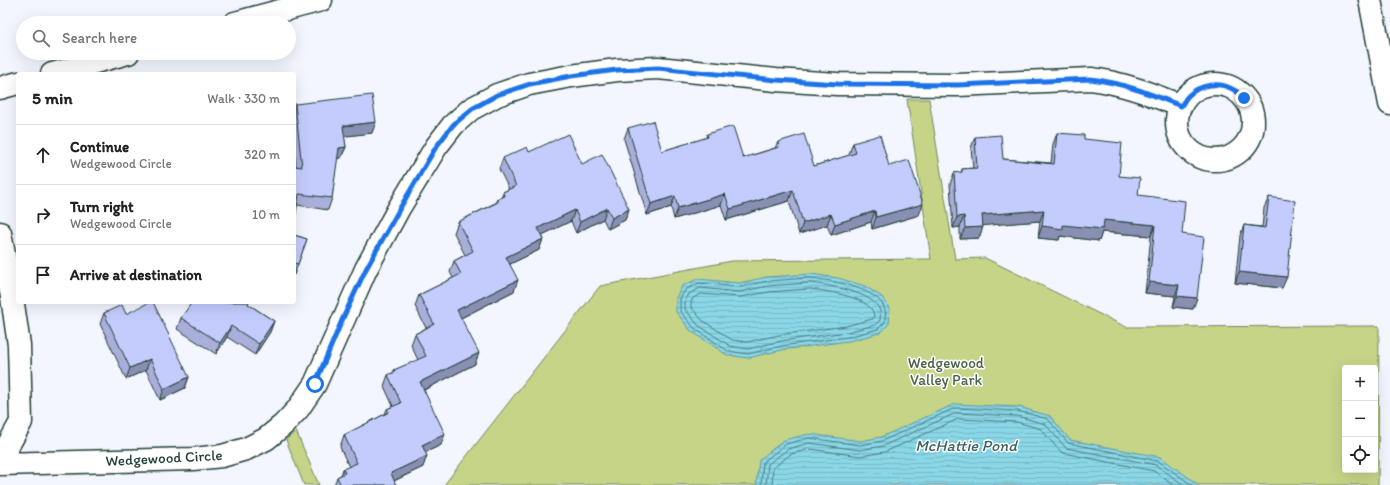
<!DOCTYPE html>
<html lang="en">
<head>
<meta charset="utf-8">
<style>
	:root { --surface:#fff; --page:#f2f2f2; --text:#202124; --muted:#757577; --line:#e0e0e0 }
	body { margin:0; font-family:Itim,sans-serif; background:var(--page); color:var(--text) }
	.controls { position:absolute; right:12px; bottom:12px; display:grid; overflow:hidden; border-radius:4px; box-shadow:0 4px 16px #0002 }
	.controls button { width:36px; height:36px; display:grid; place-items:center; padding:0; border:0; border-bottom:1px solid var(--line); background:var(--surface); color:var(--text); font:20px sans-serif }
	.stop { position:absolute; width:12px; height:12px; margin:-9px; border:3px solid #1a73e8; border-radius:50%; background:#fff }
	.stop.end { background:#1a73e8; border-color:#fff; box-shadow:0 1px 4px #0008 }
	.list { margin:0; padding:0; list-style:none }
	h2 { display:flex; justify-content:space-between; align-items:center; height:52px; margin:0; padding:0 16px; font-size:17px }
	h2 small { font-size:13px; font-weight:400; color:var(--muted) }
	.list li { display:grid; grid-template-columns:26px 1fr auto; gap:12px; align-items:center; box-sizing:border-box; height:60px; padding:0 16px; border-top:1px solid var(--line) }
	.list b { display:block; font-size:15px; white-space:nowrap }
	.list p { margin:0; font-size:13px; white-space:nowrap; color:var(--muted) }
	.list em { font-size:13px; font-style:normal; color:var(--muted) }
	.icon { flex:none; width:22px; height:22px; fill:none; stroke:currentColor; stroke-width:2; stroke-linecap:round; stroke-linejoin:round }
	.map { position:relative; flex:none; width:1390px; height:485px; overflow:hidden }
	.search { position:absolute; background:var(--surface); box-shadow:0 4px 16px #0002; left:16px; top:16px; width:280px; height:44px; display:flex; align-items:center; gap:10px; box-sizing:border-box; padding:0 14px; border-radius:22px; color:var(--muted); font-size:15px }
	.panel { position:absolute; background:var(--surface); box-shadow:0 4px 16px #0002; left:16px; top:72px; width:280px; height:232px; border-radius:4px }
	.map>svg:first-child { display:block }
	.green { fill:#c6d487; stroke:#72885e; fill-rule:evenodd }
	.water { fill:url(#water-rules); stroke:#5f99a0 }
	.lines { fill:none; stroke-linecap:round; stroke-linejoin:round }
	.shore { stroke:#4a7b7c; stroke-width:1 }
	.street-casing { stroke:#1f3d34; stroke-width:25 }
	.secondary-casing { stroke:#1f3d34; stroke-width:25 }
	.street { stroke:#fff; stroke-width:22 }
	.secondary { stroke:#fff; stroke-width:22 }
	.wall { fill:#a9afda; stroke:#1f3d34 }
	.shaded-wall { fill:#898fb2; stroke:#1f3d34 }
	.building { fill:#c4ccfe; stroke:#1f3d34 }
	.route { stroke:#1a73e8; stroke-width:5 }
	.labels { text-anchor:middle; stroke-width:3; stroke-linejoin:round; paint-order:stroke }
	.park-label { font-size:15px; fill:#496349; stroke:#fff }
	.street-label { font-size:15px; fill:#1f3d34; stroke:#fff }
	.water-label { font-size:16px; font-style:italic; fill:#3a6461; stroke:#fff }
</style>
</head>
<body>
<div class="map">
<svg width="1390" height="485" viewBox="0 0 1390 485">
	<defs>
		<pattern id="water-rules" width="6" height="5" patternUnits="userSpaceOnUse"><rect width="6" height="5" fill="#8ad7e8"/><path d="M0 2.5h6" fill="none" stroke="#77b9c8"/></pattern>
	</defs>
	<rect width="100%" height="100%" fill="#f3f5ff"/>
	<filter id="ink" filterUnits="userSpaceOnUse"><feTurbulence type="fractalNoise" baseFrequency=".025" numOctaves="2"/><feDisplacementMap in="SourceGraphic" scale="8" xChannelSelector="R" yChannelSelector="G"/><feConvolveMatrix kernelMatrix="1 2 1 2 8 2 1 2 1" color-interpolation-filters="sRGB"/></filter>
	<g filter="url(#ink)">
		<path class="green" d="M907,99H929L955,259L985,258L1126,327L1379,326L1378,485H444L600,286L732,261L931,259ZM1345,368H1375V470H1345Z
			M296,431L319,485H304L286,440Z"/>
		<path class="water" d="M811,274L838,278L865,286L882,297L890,308L889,324L880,333L849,341L782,350L748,358L727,355L691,331L676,312V298L682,286L698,279L739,283L767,277Z
			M955,404L1019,407L1050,416L1070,440L1160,457L1199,485H756L759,460L784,440L809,434L861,441L881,437Z"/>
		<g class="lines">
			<path class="shore" d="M811,278C829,280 880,288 885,310C886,313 885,319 885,322L878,329L848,337L781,346L748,354L728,351L694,328L680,311V299L685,290L699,283L739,287L768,281Z
				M810,283C826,285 875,292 880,311C881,313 880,318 880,320L875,325L847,332L781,341L748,349L730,346L698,325L685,309V301L689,294L700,288L739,292L768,286Z
				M810,289C825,291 876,297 874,318L872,319L846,326L779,335L747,342L732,340L702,320L691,307V302L693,298L701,294L740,297L769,292Z
				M761,485L763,462L786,444L809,438L860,445L882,441L955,408L1018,411L1048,419L1068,443L1158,461L1192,485
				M766,485L768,464L788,449L809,443L860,450L883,446L956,413L1017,416L1045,424L1066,448L1156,465L1184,485
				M772,485L773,468L791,454L810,449L860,456L885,452L958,419L1017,422L1041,429L1058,449L1063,453L1154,471L1173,485"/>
			<defs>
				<path id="street" d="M1177 122a38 38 0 1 1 76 0a38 38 0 1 1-76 0Z
					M0,233L12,297L19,345L21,422L0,460
					M0,464L193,459L222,456L246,449L266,439L283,425L298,409L315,384L366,269L399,208L436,147L453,125L471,109L497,95L529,84L571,76L617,70L658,68L776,80L837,84L958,85L1091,79C1123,83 1151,94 1181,106"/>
				<path id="secondary" d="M1370,0L1390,104
					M235,23L321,0
					M52,74L128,53
					M0,88L18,83"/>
			</defs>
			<use href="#street" class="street-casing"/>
			<use href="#secondary" class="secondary-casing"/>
			<use href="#street" class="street"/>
			<use href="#secondary" class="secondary"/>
		</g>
		<path class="wall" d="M295,104L372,133L344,136L346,147L341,158H337L332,198L328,210L297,205L296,166L294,144V107Z
			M628,128L662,151L706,138L707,134L743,158L775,148L778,142L814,166L850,155L849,154L853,143L889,166L919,215L872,229L871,222L831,235L827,225L799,234L789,201L726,220L721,205L674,219L671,207L647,215L624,139Z
			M1057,133L1084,139L1138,195L1182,234L1193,309L1173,307L1175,296L1145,293L1151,236L1102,232L1099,241L1060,236L1059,240L1038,238L1040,221L983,225L979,238L960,239V227L953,228L950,184L954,173H961L962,169L973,168L971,148L975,137L1003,159L1051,163L1053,144Z
			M529,152L582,164L629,209L625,220L608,229L603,219L576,233L571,221L542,235L543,239L539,250L510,264L514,291L461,318L475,364L424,390L441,445L426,452L423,467L394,481L396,485H334L337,477L341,475L343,469L349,467L340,447L344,435L385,414L387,409L393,406L384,386L388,375L394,372V370L418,360L411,345L415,334L426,328L415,306L419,295L453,278L450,272L454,261L465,255L454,233L458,222L495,203L497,199L501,198L503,192L509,189L499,169L503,158Z
			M1269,197L1282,288L1235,283L1240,236L1244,225L1262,227L1264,208Z
			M294,235L307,239L294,275Z
			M248,304L274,321L270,332L255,355L227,337L216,354L177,329L181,318Z
			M104,313L126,314L189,377L185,388L160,400L146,370L126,379L100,324Z"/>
		<path class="shaded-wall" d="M376,122L372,133L339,137L343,126Z
			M346,147L341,158L335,159L339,148Z
			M793,190L789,201L726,220L730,209Z
			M725,194L721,205L674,219L678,208Z
			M675,196L671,207L647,215L651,204Z
			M923,204L919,215L872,229L876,217Z
			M607,208L603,219L576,233L580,222Z
			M629,209L625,220L608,229L612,218Z
			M575,210L571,221L534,239L538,228Z
			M1044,210L1040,221L978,226L982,215Z
			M875,211L871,222L831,235L835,224Z
			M831,214L827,225L799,234L803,223Z
			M964,216L960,227L953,228L957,217Z
			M1104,220L1155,225L1151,236L1102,232L1099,241L1060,236L1059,240L1038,238L1042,226L1063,225Z
			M983,227L979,238L960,239L965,228Z
			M543,239L539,250L502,268L506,257Z
			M1239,272L1287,277L1282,288L1235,283Z
			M518,280L514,291L453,322L457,310Z
			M1149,282L1179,285L1175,296L1145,293Z
			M1177,296L1197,298L1193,309L1173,307Z
			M274,321L270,332L255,355L259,344Z
			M231,326L227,337L216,354L220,343Z
			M479,353L475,364L416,394L420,382Z
			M150,359L146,370L126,379L130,368Z
			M189,377L185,388L160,400L164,389Z
			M445,434L441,445L418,456L422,445Z
			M427,456L423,467L387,484L391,473Z"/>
		<path class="building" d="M372,95L376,122L343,126L346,147L339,148L332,198L299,194L294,227V166L302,167L295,104Z
			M653,121L662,151L708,137L707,134L733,126L743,158L779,147L778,142L804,134L814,166L856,153L853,143L880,135L889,166L909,160L923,204L876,217L875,211L835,224L831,214L803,223L793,190L730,209L725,194L678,208L675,196L651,204L628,128Z
			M1057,133L1084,135V139L1122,143L1119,176L1140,178L1138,195L1185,201L1182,234L1204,237L1197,298L1177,296L1179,285L1149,282L1155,225L1104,220L1103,229L1063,225V229L1042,226L1044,210L982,215L983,227L965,228L964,216L957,217L954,173L962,172V169L977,168L975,137L1001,135L1003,159L1054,164Z
			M568,134L582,164L602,154L629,209L612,218L607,208L580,222L575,210L538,228L543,239L506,257L518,280L457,310L479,353L420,382L445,434L422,445L427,456L391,473L396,485H341L337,477L345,473L343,469L357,463L344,435L389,412L387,409L401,403L388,375L395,372L394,370L426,356L415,334L434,324L419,295L461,274L454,261L473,251L458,222L498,202L497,199L504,196L503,192L516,186L503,158L527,147L529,152Z
			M1269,197L1295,201L1287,277L1239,272L1244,225L1265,228Z
			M294,235L307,239L298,264L294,263Z
			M150,302H153L189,377L164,389L150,359L130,368L104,313L122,305L126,314Z
			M192,302H249L248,304L274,321L259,344L231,326L220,343L181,318Z"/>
	</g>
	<g class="lines" filter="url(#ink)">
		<path class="route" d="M315,384L343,318L366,269L400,208L436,147L453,125L472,109L497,95L530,84L571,76L617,70L658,68L776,80L838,84L958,85L1091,79C1123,83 1151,94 1181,106C1183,103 1185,99 1188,96C1200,84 1220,81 1234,90C1238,92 1241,95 1244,98"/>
	</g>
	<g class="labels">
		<g class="park-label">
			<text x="946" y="368">Wedgewood<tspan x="946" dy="17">Valley Park</tspan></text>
		</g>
		<g class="street-label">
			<text transform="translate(164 458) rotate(-3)" y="5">Wedgewood Circle</text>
		</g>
		<g class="water-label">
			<text x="966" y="451">McHattie Pond</text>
		</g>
	</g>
</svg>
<div class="controls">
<button>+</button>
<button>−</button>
<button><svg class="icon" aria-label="locate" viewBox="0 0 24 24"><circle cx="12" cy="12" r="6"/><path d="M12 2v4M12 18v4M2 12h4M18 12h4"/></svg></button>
</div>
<div class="stop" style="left:315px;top:384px"></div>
<div class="stop end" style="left:1244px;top:98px"></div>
<div class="search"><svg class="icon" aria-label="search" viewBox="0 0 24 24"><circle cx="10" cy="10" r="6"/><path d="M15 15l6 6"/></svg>Search here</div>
<section class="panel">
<h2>5 min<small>Walk · 330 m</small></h2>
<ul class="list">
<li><svg class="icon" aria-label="ahead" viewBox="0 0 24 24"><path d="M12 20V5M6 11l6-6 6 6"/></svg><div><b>Continue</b><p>Wedgewood Circle</p></div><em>320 m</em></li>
<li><svg class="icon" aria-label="right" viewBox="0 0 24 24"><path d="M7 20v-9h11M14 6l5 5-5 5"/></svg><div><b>Turn right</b><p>Wedgewood Circle</p></div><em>10 m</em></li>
<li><svg class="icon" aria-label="arrive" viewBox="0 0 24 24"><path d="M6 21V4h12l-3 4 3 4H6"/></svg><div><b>Arrive at destination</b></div></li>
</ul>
</section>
</div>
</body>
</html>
